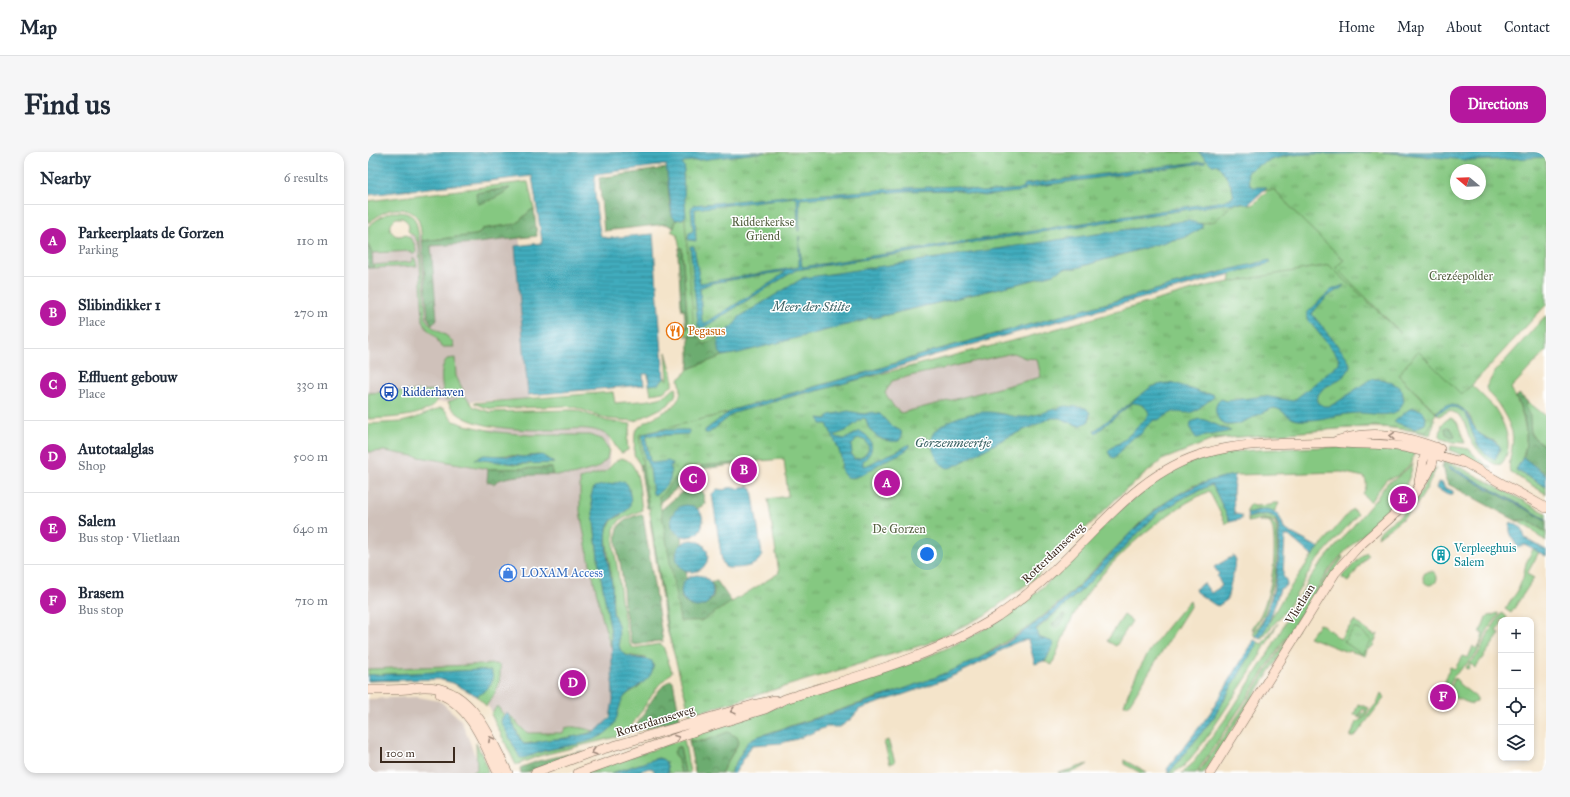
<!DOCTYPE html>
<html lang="en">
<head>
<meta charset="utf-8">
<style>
	:root { --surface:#fff; --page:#f6f6f7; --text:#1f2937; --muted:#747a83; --line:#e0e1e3; --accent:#b5179e }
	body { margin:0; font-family:"IM FELL Great Primer",serif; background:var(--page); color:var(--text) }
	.controls { position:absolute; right:12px; bottom:12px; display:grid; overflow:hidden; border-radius:8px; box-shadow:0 2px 6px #0003 }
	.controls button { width:36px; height:36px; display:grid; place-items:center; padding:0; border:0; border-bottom:1px solid var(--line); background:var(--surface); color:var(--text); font:20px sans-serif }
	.compass { position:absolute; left:1082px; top:12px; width:36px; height:36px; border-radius:50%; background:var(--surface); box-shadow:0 2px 6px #0003; rotate:289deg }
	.scale { position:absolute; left:12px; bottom:10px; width:75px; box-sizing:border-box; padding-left:4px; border:2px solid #3b2a1e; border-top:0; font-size:11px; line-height:14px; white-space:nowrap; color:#3b2a1e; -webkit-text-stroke:3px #fff; paint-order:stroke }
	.you { position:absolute; left:559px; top:402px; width:14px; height:14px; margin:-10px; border:3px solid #fff; border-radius:50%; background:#1a73e8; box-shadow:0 0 0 6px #1a73e833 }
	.badge { display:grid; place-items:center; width:26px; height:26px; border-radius:50%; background:var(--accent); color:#fff; font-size:13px; font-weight:700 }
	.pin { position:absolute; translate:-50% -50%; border:2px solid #fff; box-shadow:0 1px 4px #0006 }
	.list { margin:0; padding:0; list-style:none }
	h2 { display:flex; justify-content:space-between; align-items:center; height:52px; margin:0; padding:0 16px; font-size:17px }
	h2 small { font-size:13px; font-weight:400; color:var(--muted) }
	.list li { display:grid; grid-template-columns:26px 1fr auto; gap:12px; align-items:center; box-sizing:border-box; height:72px; padding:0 16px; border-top:1px solid var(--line) }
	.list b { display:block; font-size:15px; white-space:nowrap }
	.list p { margin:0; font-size:13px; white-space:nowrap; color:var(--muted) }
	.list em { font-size:13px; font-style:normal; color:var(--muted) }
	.icon { flex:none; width:22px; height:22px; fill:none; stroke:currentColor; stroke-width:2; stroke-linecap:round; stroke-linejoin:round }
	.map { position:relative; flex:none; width:1178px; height:621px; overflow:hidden; border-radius:12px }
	header { display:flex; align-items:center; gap:24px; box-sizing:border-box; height:56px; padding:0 20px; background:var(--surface); border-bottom:1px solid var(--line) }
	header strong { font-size:19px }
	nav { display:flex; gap:22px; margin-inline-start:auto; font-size:14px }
	.intro { display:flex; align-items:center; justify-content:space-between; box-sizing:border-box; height:96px; padding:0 24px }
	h1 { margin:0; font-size:28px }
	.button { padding:10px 18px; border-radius:12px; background:var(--accent); color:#fff; font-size:14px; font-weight:700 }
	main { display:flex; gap:24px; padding:0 24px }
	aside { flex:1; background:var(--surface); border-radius:12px; box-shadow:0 2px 6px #0003 }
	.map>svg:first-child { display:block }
	.industrial { fill:#cfc1ba }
	.green { fill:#85c881; stroke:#607950; fill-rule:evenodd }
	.forest { fill:url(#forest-crowns); stroke:#546b46 }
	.park { fill:url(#park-tufts); stroke:#607950; fill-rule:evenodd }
	.water { fill:url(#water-rules); stroke:#3d6b6e; fill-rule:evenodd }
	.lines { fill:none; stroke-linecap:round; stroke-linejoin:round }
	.secondary-casing { stroke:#7c6b5a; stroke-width:10 }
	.secondary { stroke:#fee3d1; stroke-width:9 }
	.oneway { stroke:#9c8678 }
	.labels { text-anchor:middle; stroke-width:3; stroke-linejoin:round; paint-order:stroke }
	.park-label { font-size:12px; fill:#556141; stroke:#fff }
	.food-label { font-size:12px; fill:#c56008; stroke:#fff; text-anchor:start }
	.transit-label { font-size:12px; fill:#164399; stroke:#fff; text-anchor:start }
	.culture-label { font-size:12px; fill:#0d838f; stroke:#fff; text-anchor:start }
	.street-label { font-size:12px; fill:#3b2a1e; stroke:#fff }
	.shop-label { font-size:12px; fill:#366cbe; stroke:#fff; text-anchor:start }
	.water-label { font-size:13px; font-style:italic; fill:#3d6466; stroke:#fff }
</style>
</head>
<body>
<header>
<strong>Map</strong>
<nav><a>Home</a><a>Map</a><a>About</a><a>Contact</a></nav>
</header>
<div class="intro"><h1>Find us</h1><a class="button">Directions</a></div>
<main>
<aside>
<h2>Nearby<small>6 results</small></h2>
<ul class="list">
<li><span class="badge">A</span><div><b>Parkeerplaats de Gorzen</b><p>Parking</p></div><em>110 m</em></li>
<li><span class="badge">B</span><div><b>Slibindikker 1</b><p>Place</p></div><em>270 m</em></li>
<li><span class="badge">C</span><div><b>Effluent gebouw</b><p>Place</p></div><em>330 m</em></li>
<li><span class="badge">D</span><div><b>Autotaalglas</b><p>Shop</p></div><em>500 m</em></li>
<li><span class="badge">E</span><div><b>Salem</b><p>Bus stop · Vlietlaan</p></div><em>640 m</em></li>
<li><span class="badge">F</span><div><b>Brasem</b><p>Bus stop</p></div><em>710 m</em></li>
</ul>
</aside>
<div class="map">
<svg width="1178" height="621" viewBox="0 0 1178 621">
	<defs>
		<pattern id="forest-crowns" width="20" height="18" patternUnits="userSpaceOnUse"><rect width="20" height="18" fill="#6cac6f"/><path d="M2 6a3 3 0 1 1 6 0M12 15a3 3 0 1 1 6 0" fill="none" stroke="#5a8c5b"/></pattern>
		<pattern id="park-tufts" width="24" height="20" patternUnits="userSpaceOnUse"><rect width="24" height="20" fill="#85c881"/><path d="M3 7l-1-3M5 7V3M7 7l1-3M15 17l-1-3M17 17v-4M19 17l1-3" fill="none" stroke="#6ea369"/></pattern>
		<pattern id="water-rules" width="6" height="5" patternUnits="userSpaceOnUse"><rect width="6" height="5" fill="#3facbd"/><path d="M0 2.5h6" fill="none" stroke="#368c99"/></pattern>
	</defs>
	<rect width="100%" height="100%" fill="#fff"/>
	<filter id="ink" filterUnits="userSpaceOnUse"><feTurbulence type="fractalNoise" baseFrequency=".025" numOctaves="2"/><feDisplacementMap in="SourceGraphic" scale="8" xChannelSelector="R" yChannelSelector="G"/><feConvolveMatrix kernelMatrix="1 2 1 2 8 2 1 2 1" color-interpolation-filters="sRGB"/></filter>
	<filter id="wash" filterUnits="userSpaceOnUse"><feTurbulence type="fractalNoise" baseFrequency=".012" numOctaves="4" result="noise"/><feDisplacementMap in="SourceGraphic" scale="16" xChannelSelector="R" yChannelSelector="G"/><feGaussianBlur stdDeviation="0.9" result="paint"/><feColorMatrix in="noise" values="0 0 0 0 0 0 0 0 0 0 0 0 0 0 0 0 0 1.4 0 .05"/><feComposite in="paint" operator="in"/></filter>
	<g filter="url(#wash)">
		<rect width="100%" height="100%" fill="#f4e4ca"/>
		<path class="industrial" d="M151,80L165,237L160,247L0,253V84Z
			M645,201L657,206L669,207L673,225L533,261L526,255L517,241L524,229L542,224Z
			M156,274H242L238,421L249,547L235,578L154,599L93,519L0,524V285L60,282Z
			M50,545L72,549L93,568L114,621H0V547Z"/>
		<path class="green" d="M890,11L993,125L1126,255C1136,270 1148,296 1133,312C1122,316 1106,294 1101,285C1098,278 1098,270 1092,264C1089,261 1085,260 1081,259L1071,264L1069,262C1074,257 1078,254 1086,255C1103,257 1102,279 1108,290C1112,298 1120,302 1127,307L1131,300L1128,290C1121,286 1114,285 1109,279C1106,275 1104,270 1102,265C1094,251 1079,250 1068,260L957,151L1067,268L1062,283L1028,275H994L873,284L841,289L864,117L565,199L503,219L364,258L337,278L366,261L436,241L447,285L280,313H272L266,303L267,280C280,260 322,261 311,227L315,224L320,217L347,206L494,169C498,166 501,164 506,166L661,129L686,122L695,116H708L804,88L813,87L822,83L336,183L330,185L321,183L318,185V177L320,176L314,99V96H312L309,82L303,79L306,76L308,68L314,67L318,64L867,51L885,53L900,38Z
			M157,30H160L166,57L163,58L148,72L114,77L109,83L54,89C53,82 53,74 50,67C45,57 28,55 19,59C12,62 6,67 0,71V49ZM141,36L122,49L108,41Z
			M23,60C30,60 40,59 46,66C53,74 57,152 58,167C64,180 84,181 86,195H73L68,185L59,177L55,169L51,93L47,85L40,79C42,73 40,69 34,66H28L23,71L22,77C25,84 31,86 37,82C45,88 47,91 48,100L46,102H44V99L4,101L0,93V74L14,64Z
			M44,106L47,107L49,114L5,116V113L44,110Z
			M1178,163V199L1143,236C1156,262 1167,292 1148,318L1178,335V342L1142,320C1139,310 1147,294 1144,280C1141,270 1136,261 1130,252C1126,246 1119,242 1118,235L1127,220Z
			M298,200L305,225V233L295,240L283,242L281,233C288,232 294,233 296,225L300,228Z
			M87,206L88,224L95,238L93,242L78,248C74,238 70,216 79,207Z
			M307,236L309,237L307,244L300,253L267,269L240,267L206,255L196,254L124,257L115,255L106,251L245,240L247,251C263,249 282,250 297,244C301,242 304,238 307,236Z
			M69,238C69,240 70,244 69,247C65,266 15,266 0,267V241Z
			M94,244L98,245L106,255L122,260L202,258H208L239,269L263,272L259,288L260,298L254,301C245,296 247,284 230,279C217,275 202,277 188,278C160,278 92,279 80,250Z
			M1160,250L1178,264V295L1162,282L1158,254Z
			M72,256L76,257L86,269L97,273L129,280L161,283H221L233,287L241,297L239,307L229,316L204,323H184V316L120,317L17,299L0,300V272L33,270L45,267ZM142,303L155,305L170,303L186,311L148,312L108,307L120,304Z
			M1083,266L1089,270L1097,291L1084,290L1072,286C1072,277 1074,268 1083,266Z
			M1083,294L1101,297L1109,306L1124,317L1082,298Z
			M967,295L1015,296L1046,300L1044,311L1029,324L1018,328L1002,350L995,342C998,336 1000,331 996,325L973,320L867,323L856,325L824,334L792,354L771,372L703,441L664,473L607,509L558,530L385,586L362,621H353L371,590L360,581L336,589H321V584L550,508C598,490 643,465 681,429C725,388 764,335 821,311C850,299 882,298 913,297C931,296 949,295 967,295Z
			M253,306C273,309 271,341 274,358L252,368L246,377V396L250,420L254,455L261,490L263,494L266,496L292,492L295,494L304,520L290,534L262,576L260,582L171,604L148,613L123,562L129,554L136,563L134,566L156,606L164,602L215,590L234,584L250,558L253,549L258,543L270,535L280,526L286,513L278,506L258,503L253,500L251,496L250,475L245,460L244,433L238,385L239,376L244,368L254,363L223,344L231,413L243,476V496L234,465L219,398L212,359V327L238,319L249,308Z
			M1076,309L1088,313L1178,361V367L1082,314L1075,312Z
			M1045,312C1035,361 989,380 961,418L881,543L828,621H814L824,612L861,562L901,500L940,429L951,414L1008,347L1019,331L1027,327Z
			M1065,316L1068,317C1062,329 1057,342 1048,353C1038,366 1023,375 1010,385C1011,376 1026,369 1032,364C1048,351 1057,334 1065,316Z
			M843,333L845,334L862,370L858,372L841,339C831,344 821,349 812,355C777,377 736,415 714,449C701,469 693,491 684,513L676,509L678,508L685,490L670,485L668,478L714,438L789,362L817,345Z
			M905,351H911L907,359L893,357L879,361V356L882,352L886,354L903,353Z
			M984,357L990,362L946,412L921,455L893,487L892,486L913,449L944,404Z
			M899,362C903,363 906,364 908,369C917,385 908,434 903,451C899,463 893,474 888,485L885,482L897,465L905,439L910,410L909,374L907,370L898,366L880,370V366Z
			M898,367L904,370L908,375L909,399L907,424L896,463L885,478L884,477C886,472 891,467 893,462C903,438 907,414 906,389C905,382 906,374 900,369L892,370L891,369Z
			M1147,368H1158L1178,380V385H1177L1178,389L1170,384L1166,379Z
			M1165,397L1171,400L1159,422L1166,426L1143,461L1137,457L1149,440L1155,426L1158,411Z
			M998,400L1000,403L980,430L974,426L975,423Z
			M974,404L975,406L844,609L835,621H830L871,562L960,422Z
			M1055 426a7 7 0 1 1 14 0a7 7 0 1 1-14 0Z
			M822,448L823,453L763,549L760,553H756C770,510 792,482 822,448Z
			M1130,461L1131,463L1120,477L1108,503L1085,525L1078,543L1073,541L1082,515L1087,517L1094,504L1100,506L1105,494L1108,497L1112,493L1115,481H1112L1118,465Z
			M1134,461L1139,465L1137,468H1133V473L1128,479L1132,482L1107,516L1103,512L1100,517L1097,516L1110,503L1121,480Z
			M986,469L1007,484L1010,482L1005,494L999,498L997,504L982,499L979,500L941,485L951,472L955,473L972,487Z
			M910,471L883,519L835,591L816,614L805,621H799L802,620L846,565L890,490L894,492Z
			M128,512L132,513C133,533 130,538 118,554L109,544L122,534L119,518L0,523V517Z
			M1087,526L1090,529L1091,532L1109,546V549L1104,552L1082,544L1083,542H1080Z
			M1013,541L1017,545L988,583L986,585H982L989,570L997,565L1009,551Z
			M990,552L1001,556L997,564L993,566L989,565L997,560V557L994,558L993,561L990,563H986Z
			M141,563C149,568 152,577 160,581H195L197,576C206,573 217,577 227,579L211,584L156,592L153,589Z
			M316,587L322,621H317L312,595L307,603L310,608L313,621H300L298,610L290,606L244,621H216Z
			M108,591L117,609L120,621H100L109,618Z
			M756,608L779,621H773L756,612Z
			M720,612C710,619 703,621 691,621Z"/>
		<path class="forest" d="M299,16C300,27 300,62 308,68L306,76L298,72L236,79L231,26Z
			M142,36C136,42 118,51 110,52L108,41Z
			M166,57L169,84L109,91L63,94L69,167L64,173L60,166L54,89L107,83L111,82L114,77L148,72L163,58Z
			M0,93L4,101L5,116H0Z
			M311,96H314V99L320,176L318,177L316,158H314L313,153L310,102Z
			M322,183L330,185L353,183C350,190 349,197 355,204L320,217C323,206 319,194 322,183Z
			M1151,242L1160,250L1158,254L1162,264L1163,283L1178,295V323L1155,305C1162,285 1157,264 1148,245Z
			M1079,275H1081L1085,279L1087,285L1083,286L1078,282L1077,276Z
			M385,299L388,310L333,317L332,308Z
			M326,308L329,317L312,322L313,333L284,357L279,356L272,313L302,314Z
			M1075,312L1082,314L1081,316L1178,368V380L1158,368H1147L1080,332L1078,328L1076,318L1074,316Z
			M184,316V323C172,323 133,322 126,332L119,330L120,317Z
			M329,338L335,340L337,352L329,357C313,347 300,361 305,377L313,384L314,392C306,401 308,413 318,419L319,427C316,430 315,434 314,438C308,463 358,458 343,430L349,429L368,456L308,503L305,498L298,474L282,368L286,364L314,340Z
			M272,362L275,364L295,490L291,489L268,493L264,492L263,489C261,477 257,465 256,453C255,440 255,428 253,416C251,404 246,389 250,376C252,369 266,364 272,362Z
			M695,462L698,463C695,469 692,474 686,476L684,473Z
			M302,528L305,529L312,567L269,579L268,574C277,560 288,537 302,528Z
			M360,580L369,585L371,590L353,621H327L321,589H336Z
			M310,594L312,595L317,621H313L310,608L306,600Z
			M215,599L158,621H153L152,616L154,615L170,609Z"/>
		<path class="park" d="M379,0H1178V153L1102,235L1093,242L1050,199L1030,223L1068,261L1059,280L1006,274L847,287L794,308L753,342L666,427L617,463L561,491L322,563L301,483L276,323L271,283L659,185L839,134L961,113L1033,181L968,115L976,108L936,70L907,38H879L847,69L439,141L336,192L326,177L312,9ZM1088,18H1112V42H1088ZM645,201L657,206L669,207L673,225L533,261L526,255L517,241L524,229L542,224ZM416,307L420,344L400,347L411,421L333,469H312L291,346L316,315Z
			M756,463L764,469L748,494L739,489Z
			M987,475L1004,488L994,502L976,490Z
			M520,588L527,610L522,612L516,590Z"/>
		<path class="water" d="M0,0H398L316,10L314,12L317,16L315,22L318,64L314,67L308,68L304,64L298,13L228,22C224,32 230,72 233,84L240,86L285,82L296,227L291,232L281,233L280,222H275L276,233L160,243L147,94L173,91L174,89L164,24L0,43Z
			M830,0H1004C993,1 981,2 970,2C933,2 910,0 879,20L882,33L885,35H899L881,52L867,51L855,52L428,118L335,176L330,174L322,94H326L332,131L431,115V84L434,115L855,49L865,45C867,38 856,19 850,14C847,11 848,14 844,13C843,12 833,2 830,0ZM418,119L407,128L337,171L334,169L332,136L344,131Z
			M1015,0H1178V5L1107,9Z
			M838,9L836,11L657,36V39L616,44L599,41L591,38L539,39L432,47L431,79H430L429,47L427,45L327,57L328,89L320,88L321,81L325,79L323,57L325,53L429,43L430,44L537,36L590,34L613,40L654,37L657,32Z
			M815,69H821L834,72V76L816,86L804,88L708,116H696L686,122L661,129L506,166C500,163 499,168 494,169L371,201L355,204C338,187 366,178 371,165L435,126Z
			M902,108L903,111L566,203L506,223L445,240L436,241L366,261L341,281H337V278L364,258L503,219L565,199L864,117Z
			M976,133C973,137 972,137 968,139C959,144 950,154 944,162L978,204L982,212C982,231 945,232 950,250L955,254H962L971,249L1001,228C1012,224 1026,230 1034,238L1036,249L1031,258C1020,266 1005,261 992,261C971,261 951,270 930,268C920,267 915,257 906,256C893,258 855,290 848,261C847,255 848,251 853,247L859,249L896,244L925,249L971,212V208L968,202L939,167V161L963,138Z
			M798,231L809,232L834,241L845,242L846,245L827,259L821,261L805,260L790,268H786L778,275L772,283L766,285L758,293L747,306L743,305L740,300C743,295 748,293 753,290C761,283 775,271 781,262C779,254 772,251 764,251L728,281L726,279L783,235Z
			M1079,253C1103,252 1099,271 1112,282C1118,287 1125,288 1131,293L1132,297L1127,307C1123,307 1122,306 1119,303C1110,296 1106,286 1102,274C1101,271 1100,266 1098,263C1090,252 1078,254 1069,262L1068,261L1073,256Z
			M697,254L718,256L722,261L721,269L712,274L705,272L692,266H683L638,286L585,315L580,316C572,314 568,305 565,298C555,272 598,261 616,260C630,259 644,266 658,265C671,263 684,257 697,254Z
			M1045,256C1055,257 1060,262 1057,272L1047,277L1026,270L1040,258Z
			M480,259L496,262L504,260L512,262L522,273L533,279L534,284L531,289C516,291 500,283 498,267L495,266L478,279L467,283L468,285L477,287L492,279C507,287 507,300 495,309V314C503,313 508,308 515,305C525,301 533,298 541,292V296C534,302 525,305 516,309C507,314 488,331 477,324C472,320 474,311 473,306C471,295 463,282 459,272H453L451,266L459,267L461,263ZM490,286L498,289L501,296C499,302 494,307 486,307L483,303L484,300L483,294Z
			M831,267C839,267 853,276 863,279L828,286C824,280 821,277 823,270Z
			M292,278H321V282L280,284L278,287L282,309L284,311L300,309L304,311L305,313L302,314C305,330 299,333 288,343L285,342L282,317L277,306L274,285L276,282Z
			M116,303L155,305L174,303L186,311L148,312L107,307Z
			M1155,305L1178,323V335L1148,318Z
			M1082,314L1178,367V368L1081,316Z
			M867,323L865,339L866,359L867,362L873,363L874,367L862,370L845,334L843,333L817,345L789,362L714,438L668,477L670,485L685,490V493L678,508L667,512L660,488C646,488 632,500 621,506C581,529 536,542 492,557L482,568L472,575H458L429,587L413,591L384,593L367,621H362L379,591L385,586C422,575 458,563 495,551C544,534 592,519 637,492C665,474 694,452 717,428C765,381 795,334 867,323Z
			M256,329C261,333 261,337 262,343C267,366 242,360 239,377C236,395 241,415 244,432C245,441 244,451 245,460C246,465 249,469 250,474C252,482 248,495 255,501C261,507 275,505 284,509C290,525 269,534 259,542C249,551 252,565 244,575C229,593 197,593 176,599C168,601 160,606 152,606L133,569L134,566L138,561L141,563L153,589L156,592H161L178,588L199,586L219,582L228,579L242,566L245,548L243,481L231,414L223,344L226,335Z
			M1070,330L1075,331L1076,335L1085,339V342H1078L1068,336Z
			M381,334L384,337L394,402C390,416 373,416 360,416L357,415L354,409L344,342L349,337L356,338L359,336L368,335L371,337L373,335Z
			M303 369a16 16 0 1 1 32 0a16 16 0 1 1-32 0Z
			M898,357C909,358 914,367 916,377L951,396L944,404L921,384H917L915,424L918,428L919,433L912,437L900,473L892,486L888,484C904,454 911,423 911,389C911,381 912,368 904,364C897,360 887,364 880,366L879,361Z
			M1143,370L1154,376L1157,386L1178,398V404L1157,393L1150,396C1145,388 1139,379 1143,370Z
			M308 404a16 16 0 1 1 32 0a16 16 0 1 1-32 0Z
			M865,404H866L868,408L859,448L850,454L847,453L828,440L827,437L836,431L843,441L854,434L849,424L851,422L846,415Z
			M313 439a16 16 0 1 1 32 0a16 16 0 1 1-32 0Z
			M886,488L890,490L846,565L802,620H800L799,617L842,561Z
			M113,518L123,519C129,531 117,539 109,544L85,531L70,527L0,529V523Z
			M290,606C299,607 299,613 300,621H287L285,617L281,616L267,621H244Z"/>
	</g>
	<g filter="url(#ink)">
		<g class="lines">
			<defs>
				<path id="secondary" d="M968,289C1005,276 1037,284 1072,297
					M1092,308L1178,356
					M1051,330L1055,309L1061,294
					M0,538C13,538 27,538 40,537C45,536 50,535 55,535C104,533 122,586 140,621
					M72,542C104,556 116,592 130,621
					M167,621L218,602L385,553L407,548
					M210,621L330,578L397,557L417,547C489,524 566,505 630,464C656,446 680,425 702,403C743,362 780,317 838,301C879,289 924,292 967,290C987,293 1008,291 1029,294C1052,297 1074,305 1096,311
					M842,621L967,421L990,395L1040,350L1059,323L1064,313L1068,295"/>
			</defs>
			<use href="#secondary" class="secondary-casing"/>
			<use href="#secondary" class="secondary"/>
		</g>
		<defs><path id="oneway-chevron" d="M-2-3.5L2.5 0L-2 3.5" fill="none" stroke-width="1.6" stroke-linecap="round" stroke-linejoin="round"/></defs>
		<g class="oneway">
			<use href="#oneway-chevron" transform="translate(1024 284) rotate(-176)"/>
			<use href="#oneway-chevron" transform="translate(365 559) rotate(164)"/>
			<use href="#oneway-chevron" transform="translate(309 586) rotate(-20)"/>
			<use href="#oneway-chevron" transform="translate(123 587) rotate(-118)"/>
			<use href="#oneway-chevron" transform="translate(226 600) rotate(164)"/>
		</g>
	</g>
	<defs>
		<symbol id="restaurant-ring" viewBox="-11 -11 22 22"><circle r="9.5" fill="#fff" stroke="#e8710a" stroke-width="1.5"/><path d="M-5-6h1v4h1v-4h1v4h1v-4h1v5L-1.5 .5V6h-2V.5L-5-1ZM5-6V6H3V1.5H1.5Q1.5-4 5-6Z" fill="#e8710a"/></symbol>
		<symbol id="bus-ring" viewBox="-11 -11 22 22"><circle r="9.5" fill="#fff" stroke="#1a4fb4" stroke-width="1.5"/><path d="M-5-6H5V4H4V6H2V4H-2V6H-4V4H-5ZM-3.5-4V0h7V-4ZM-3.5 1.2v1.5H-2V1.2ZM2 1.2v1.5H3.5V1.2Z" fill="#1a4fb4"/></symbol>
		<symbol id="building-ring" viewBox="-11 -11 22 22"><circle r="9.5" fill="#fff" stroke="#0f9aa8" stroke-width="1.5"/><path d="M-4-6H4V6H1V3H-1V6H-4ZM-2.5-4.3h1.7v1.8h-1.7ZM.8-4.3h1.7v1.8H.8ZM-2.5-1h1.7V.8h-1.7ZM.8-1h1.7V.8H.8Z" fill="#0f9aa8"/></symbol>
		<symbol id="shop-ring" viewBox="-11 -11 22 22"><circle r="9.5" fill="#fff" stroke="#3f7fe0" stroke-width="1.5"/><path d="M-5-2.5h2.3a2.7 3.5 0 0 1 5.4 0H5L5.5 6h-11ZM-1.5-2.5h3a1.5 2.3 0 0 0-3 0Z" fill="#3f7fe0"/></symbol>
	</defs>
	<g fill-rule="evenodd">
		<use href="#restaurant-ring" x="297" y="169" width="20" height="20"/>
		<use href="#bus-ring" x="11" y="230" width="20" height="20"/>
		<use href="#building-ring" x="1063" y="393" width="20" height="20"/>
		<use href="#shop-ring" x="130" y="411" width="20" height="20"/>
	</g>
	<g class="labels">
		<g class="park-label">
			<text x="395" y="74">Ridderkerkse<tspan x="395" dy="14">Griend</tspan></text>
			<text x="1093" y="128">Crezéepolder</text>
			<text x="531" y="381">De Gorzen</text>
		</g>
		<g class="food-label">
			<text x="320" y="183">Pegasus</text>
		</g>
		<g class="transit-label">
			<text x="34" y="244">Ridderhaven</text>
		</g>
		<g class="culture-label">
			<text x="1086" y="400">Verpleeghuis<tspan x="1086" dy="14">Salem</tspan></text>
		</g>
		<g class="street-label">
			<text transform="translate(685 401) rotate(-44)" y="4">Rotterdamseweg</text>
			<text transform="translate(932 452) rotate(-58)" y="4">Vlietlaan</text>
			<text transform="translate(287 569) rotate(-17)" y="4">Rotterdamseweg</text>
		</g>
		<g class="shop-label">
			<text x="153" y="425">LOXAM Access</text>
		</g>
		<g class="water-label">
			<text x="443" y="159">Meer der Stilte</text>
			<text x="585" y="295">Gorzenmeertje</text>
		</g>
	</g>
</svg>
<div class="controls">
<button>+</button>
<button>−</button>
<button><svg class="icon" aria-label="locate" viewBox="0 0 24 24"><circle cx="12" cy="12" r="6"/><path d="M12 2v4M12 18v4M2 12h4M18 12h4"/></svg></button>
<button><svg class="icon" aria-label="layers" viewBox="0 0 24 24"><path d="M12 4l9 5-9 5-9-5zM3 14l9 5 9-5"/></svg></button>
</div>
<svg class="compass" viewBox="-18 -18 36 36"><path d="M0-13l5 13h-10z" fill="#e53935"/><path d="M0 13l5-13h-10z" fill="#747a83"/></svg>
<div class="scale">100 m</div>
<div class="you"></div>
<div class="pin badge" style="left:519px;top:331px">A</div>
<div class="pin badge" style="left:376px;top:318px">B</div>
<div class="pin badge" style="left:325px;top:327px">C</div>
<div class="pin badge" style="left:205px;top:531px">D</div>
<div class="pin badge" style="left:1035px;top:347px">E</div>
<div class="pin badge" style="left:1075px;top:545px">F</div>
</div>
</main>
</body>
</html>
